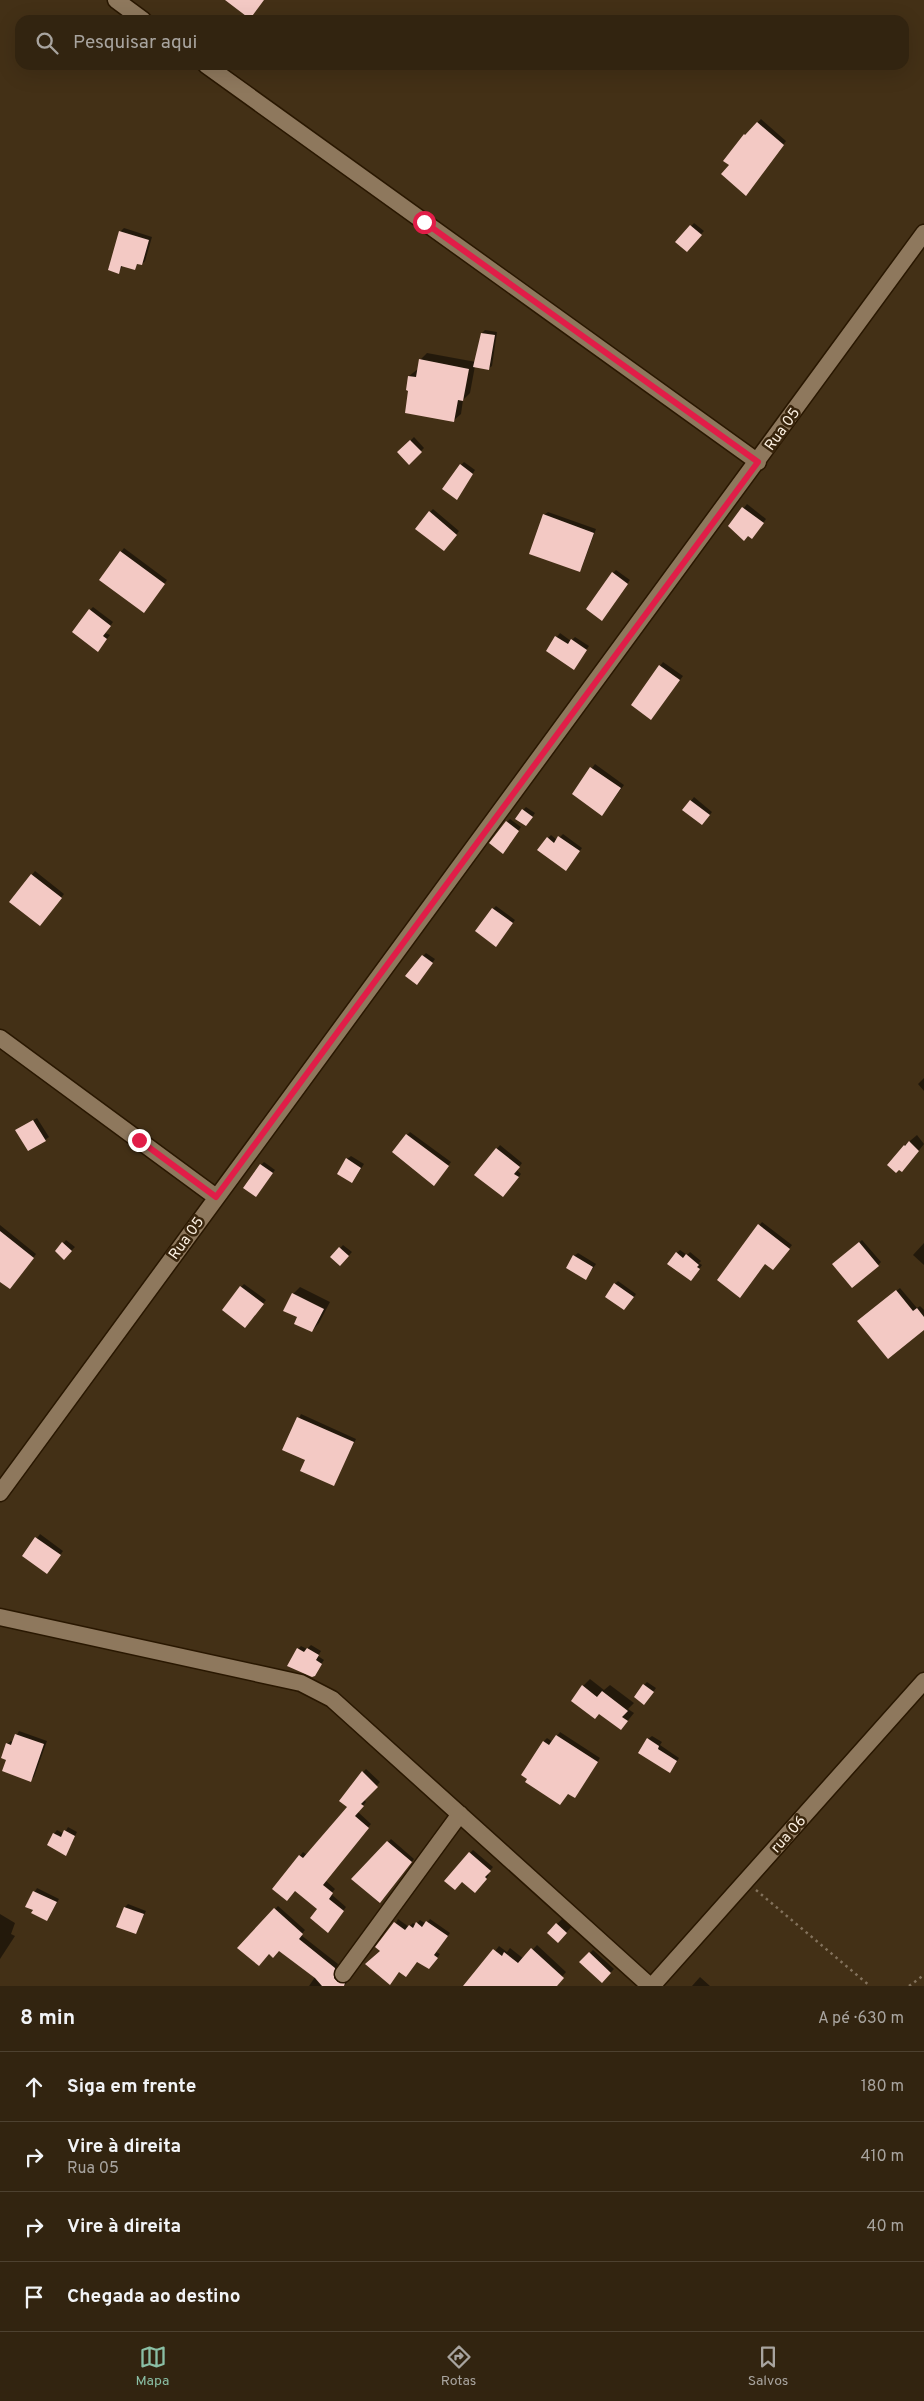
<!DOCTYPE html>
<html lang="pt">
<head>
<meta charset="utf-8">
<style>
	:root { --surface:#322410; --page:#3d301e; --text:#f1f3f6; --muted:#a8a49f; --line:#4d4130; --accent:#8abfa5 }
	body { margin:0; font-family:Overpass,sans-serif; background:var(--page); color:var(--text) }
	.stop { position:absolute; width:15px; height:15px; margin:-11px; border:4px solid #e11d48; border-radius:50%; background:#fff }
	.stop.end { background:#e11d48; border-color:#fff; box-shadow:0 1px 5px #0008 }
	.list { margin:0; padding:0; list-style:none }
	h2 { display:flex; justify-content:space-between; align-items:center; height:65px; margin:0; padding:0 20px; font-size:21px }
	h2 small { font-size:16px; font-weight:400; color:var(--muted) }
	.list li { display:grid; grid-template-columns:32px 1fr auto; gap:15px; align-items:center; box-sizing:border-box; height:70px; padding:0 20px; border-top:1px solid var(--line) }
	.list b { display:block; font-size:19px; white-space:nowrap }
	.list p { margin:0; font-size:16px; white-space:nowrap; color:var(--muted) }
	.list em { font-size:16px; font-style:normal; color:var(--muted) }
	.icon { flex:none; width:28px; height:28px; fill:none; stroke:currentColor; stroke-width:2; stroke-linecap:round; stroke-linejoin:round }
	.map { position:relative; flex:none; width:924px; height:1986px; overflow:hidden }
	.search { position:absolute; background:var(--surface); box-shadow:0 5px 20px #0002; left:15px; right:15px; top:15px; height:55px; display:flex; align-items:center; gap:12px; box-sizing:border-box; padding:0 18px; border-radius:15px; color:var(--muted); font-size:19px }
	.sheet { height:345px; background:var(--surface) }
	nav { display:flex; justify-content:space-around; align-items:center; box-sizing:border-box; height:70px; border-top:1px solid var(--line); background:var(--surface); font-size:14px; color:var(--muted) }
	nav a { display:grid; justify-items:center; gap:2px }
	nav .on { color:var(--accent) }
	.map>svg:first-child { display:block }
	.shadow { fill:#0007 }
	.building { fill:#f3c9c4 }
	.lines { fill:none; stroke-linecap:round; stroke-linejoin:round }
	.street-casing { stroke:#291700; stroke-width:19 }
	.path { stroke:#83725c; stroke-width:2.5; stroke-dasharray:2.5 4; stroke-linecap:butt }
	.street { stroke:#8e785d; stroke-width:16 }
	.route { stroke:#e11d48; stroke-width:6 }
	.labels { text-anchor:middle; stroke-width:5; stroke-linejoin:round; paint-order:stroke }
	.street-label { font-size:15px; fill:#fbefe0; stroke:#39250c }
</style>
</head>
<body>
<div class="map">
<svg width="924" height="1986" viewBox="0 0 924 1986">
	<rect width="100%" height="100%" fill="#433016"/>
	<path class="shadow" d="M761,119L786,141L746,194L730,165L745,135Z
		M694,223L704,231L686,250L677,242Z
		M124,228L152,237L145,261L142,264L138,263L134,269L123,265L119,272L120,232Z
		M485,330L497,332L492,366L488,369L475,366L470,393L463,400L461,414L453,421L410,390L409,376L418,369L420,360L427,353L476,362L482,333Z
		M414,437L424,448L409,463L399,452Z
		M464,462L475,470L457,499L461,465Z
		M747,504L766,519L755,534L730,526Z
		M433,509L459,531L447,547L430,512Z
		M548,512L596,529L582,567L579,571L544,515Z
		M124,548L167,580L147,608L121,552Z
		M616,570L630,580L605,616L613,573Z
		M93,607L113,622L105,633L110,635L98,650L90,610Z
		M560,633L571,641L575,637L589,646L574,668L547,650Z
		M663,662L683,676L654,715L633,704Z
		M595,764L624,785L605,811L573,794Z
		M694,797L712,812L705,821L684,810Z
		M526,807L535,813L529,822L523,810Z
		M510,819L521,827L506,849L507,822Z
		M563,834L582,848L569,866L548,838L551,835L557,840Z
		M35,871L64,894L43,921L11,901Z
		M496,906L515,920L499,942L493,909Z
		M426,953L435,959L420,980L423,956Z
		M924,1078V1091L918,1084Z
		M37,1118L49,1137L45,1140L17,1130Z
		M410,1132L451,1162L437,1181L407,1135Z
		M917,1135L924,1144L909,1163L904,1146Z
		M500,1145L522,1163L517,1170L521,1174L506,1192L476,1175Z
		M351,1156L364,1164L355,1178L347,1159Z
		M264,1162L275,1170L259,1192L261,1165Z
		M762,1222L792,1245L776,1266L765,1263L718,1280Z
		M0,1225L36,1254L13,1285L0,1280Z
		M66,1240L75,1247L64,1258L57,1251Z
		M862,1240L881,1262L878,1265L837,1261Z
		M924,1243V1265L913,1255Z
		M343,1245L352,1252L340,1265L332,1257Z
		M680,1250L687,1255L690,1252L701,1261L699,1263L702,1265L694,1276L677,1253Z
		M578,1253L596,1264L586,1278L574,1256Z
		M618,1281L636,1294L627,1306L615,1284Z
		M244,1284L266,1300L248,1323L241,1287Z
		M300,1287L330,1302L319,1323L312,1331L299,1317L293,1294Z
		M900,1288L917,1308L920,1306L924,1310V1329L862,1318Z
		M301,1414L356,1439L333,1484L307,1460L284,1450Z
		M40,1534L63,1551L50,1569L24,1556Z
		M311,1645L321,1651L318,1656L324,1660L315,1673L298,1649L301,1646L307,1649Z
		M590,1679L604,1690L610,1685L634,1703L628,1709L634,1713L621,1729L583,1686Z
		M647,1682L656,1688L647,1700L644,1685Z
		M19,1731L47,1741L34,1777L30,1780L8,1759L7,1744L11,1741L13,1742Z
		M560,1732L600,1758L578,1793H568L523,1775L544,1741L547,1738L553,1742Z
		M652,1736L662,1742L660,1745L679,1758L673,1768L648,1739Z
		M366,1769L380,1782L364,1800L366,1802L358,1812L371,1824L325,1880L335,1889L331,1894L346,1907L331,1928L319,1909L300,1856L303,1852L307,1855L348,1807L363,1772Z
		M68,1827L77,1832L66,1854L54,1834L57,1830L64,1834Z
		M391,1839L414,1859L383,1899L353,1879Z
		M473,1850L493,1867L487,1874L489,1875L478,1888L470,1853Z
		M37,1888L59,1899L47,1920L27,1906Z
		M128,1904L146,1911L135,1933L125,1907Z
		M278,1906L305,1930L301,1935L338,1964L336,1969L340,1979L349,1980L344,1986H309L315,1977L279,1950L269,1953L239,1948Z
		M0,1914L15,1923L11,1934L15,1936L0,1959Z
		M564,1917L573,1925L565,1934L557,1924Z
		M398,1919L409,1927L413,1923L416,1925L420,1920L426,1924L430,1919L450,1933L436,1952L440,1954L432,1965L382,1951Z
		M537,1945L566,1972L554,1986H468L499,1946L507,1952L510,1948L524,1959Z
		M593,1950L614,1969L602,1981L581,1962Z
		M700,1977L710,1986H692Z"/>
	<path class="building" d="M225,0H264L250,19Z
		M757,122L784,145L746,196L721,174L729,165L723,161L744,134L745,135Z
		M690,225L702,235L687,252L675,242Z
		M119,231L149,240L142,265L137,264L135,270L121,266L119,274L108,270Z
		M481,333L495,335L489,370L473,367Z
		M419,359L469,369L463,401L458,400L454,422L405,413L408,391L406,390L408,376L416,377Z
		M410,440L422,452L409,465L397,452Z
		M460,464L473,474L457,500L442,489Z
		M742,507L764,523L752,539L748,536L744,541L728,526Z
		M429,511L457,535L444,551L415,529Z
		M543,514L594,533L580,572L529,554Z
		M120,551L165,584L144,613L99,580Z
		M612,572L628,584L602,621L586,609Z
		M89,609L111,626L103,636L107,639L98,652L72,632Z
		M555,636L568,644L571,639L587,650L574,670L546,651Z
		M659,665L680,680L651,720L631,705Z
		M590,767L621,788L602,816L572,794Z
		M690,800L710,815L702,825L682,810Z
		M522,809L533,817L526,826L515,819Z
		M506,821L519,831L503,854L489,843Z
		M558,836L580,851L566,871L537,850L547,837L554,843Z
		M31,874L62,898L40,926L9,902Z
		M492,908L513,923L496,947L475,931Z
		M422,955L433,963L417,985L405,976Z
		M33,1120L46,1141L28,1151L15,1130Z
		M406,1134L449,1166L434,1186L392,1152Z
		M909,1141L919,1151L902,1172L899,1170L896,1173L887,1165L904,1145L905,1146Z
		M496,1148L520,1167L514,1174L519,1177L503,1197L474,1175Z
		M346,1158L361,1168L352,1183L337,1174Z
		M260,1164L273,1173L256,1197L243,1188Z
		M758,1224L790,1249L773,1270L765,1264L740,1298L717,1280Z
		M0,1231L34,1258L10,1289L0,1282Z
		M62,1242L72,1251L64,1260L55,1251Z
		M859,1242L879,1266L852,1288L832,1264Z
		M339,1247L349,1256L340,1266L330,1257Z
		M676,1252L683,1258L686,1254L699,1265L697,1267L700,1269L691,1281L667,1264Z
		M573,1255L593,1267L586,1280L566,1268Z
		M614,1283L634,1297L624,1310L605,1297Z
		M240,1286L264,1304L245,1328L222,1310Z
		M896,1290L913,1311L917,1308L924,1317V1330L888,1359L857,1321Z
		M292,1293L324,1309L312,1332L294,1324L297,1317L283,1311Z
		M297,1417L354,1442L334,1486L300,1471L305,1460L282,1450Z
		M35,1537L61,1555L47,1574L22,1556Z
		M297,1648L304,1652L307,1648L319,1655L316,1660L322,1664L315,1676L312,1677L287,1666Z
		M643,1684L654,1692L644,1705L634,1697Z
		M582,1685L597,1697L602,1691L628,1711L622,1717L628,1721L621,1730L599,1714L595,1719L571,1701Z
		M15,1734L44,1744L31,1782L2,1771L6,1760L1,1758L6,1743L11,1745Z
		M556,1735L598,1762L575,1798L568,1794L560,1805L525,1782L527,1779L521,1775L543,1741L549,1745Z
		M647,1738L659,1746L658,1749L677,1761L670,1773L638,1753Z
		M362,1771L378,1787L361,1804L364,1806L355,1816L369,1828L323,1885L333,1893L329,1899L344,1911L328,1933L310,1918L317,1909L295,1891L287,1901L272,1889L299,1855L303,1858L347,1807L339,1801Z
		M64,1830L75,1836L66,1856L47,1845L53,1833L61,1837Z
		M387,1841L412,1862L380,1903L351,1879Z
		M469,1852L491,1871L485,1877L487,1879L475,1893L462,1882L455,1890L444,1881Z
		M33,1891L57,1902L47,1921L31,1913L33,1910L25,1907Z
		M124,1907L144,1914L136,1934L116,1927Z
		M274,1908L303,1934L299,1939L335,1968L334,1978L338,1982L345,1983L344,1986H322L315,1978L279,1951L273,1958L269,1954L259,1966L237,1948Z
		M426,1921L448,1936L434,1955L438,1958L429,1969L417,1962L406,1977L399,1972L390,1985L365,1964L380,1951L375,1947L394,1922L405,1930L409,1925L413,1928L416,1922L422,1927Z
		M556,1923L567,1933L558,1943L547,1933Z
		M531,1948L564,1978L557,1986H463L493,1949L502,1956L504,1952L518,1963Z
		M589,1952L611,1973L602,1983L579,1962Z"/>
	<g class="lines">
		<defs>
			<path id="street" d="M116,0L143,20
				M206,65L758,462
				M0,1038L216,1197
				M0,1493L924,233
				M0,1617L301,1683L332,1699L650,1986
				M343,1974L460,1814
				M652,1986L924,1681"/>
		</defs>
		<use href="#street" class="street-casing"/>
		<path class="path" d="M756,1890L870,1986
			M909,1986L924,1975"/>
		<use href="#street" class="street"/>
	</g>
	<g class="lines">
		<path class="route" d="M139,1140L216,1197L758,462L424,222"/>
	</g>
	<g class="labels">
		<g class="street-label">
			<text transform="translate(782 429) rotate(-54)" y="5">Rua 05</text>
			<text transform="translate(186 1238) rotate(-54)" y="5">Rua 05</text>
			<text transform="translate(788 1834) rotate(-48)" y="5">rua 06</text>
		</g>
	</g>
</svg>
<div class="stop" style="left:424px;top:222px"></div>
<div class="stop end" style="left:139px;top:1140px"></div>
<div class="search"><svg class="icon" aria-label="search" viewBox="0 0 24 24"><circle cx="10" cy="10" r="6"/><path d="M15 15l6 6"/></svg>Pesquisar aqui</div>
</div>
<section class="sheet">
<h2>8 min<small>A pé · 630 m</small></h2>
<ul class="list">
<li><svg class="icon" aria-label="ahead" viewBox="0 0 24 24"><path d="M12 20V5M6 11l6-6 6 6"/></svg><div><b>Siga em frente</b></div><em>180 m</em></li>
<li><svg class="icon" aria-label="right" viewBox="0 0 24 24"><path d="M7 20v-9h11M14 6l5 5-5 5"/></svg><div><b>Vire à direita</b><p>Rua 05</p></div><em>410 m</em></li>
<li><svg class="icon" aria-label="right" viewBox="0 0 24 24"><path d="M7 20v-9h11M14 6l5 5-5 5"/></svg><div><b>Vire à direita</b></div><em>40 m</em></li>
<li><svg class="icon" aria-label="arrive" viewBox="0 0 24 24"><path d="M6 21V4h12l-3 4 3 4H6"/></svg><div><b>Chegada ao destino</b></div></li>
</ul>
</section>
<nav>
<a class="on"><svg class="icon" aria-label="map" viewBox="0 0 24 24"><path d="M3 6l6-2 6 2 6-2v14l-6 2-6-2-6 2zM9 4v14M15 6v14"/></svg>Mapa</a>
<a><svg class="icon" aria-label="directions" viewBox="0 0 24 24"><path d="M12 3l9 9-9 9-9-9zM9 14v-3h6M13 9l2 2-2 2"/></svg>Rotas</a>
<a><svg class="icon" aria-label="saved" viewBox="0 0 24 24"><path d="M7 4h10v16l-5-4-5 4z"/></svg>Salvos</a>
</nav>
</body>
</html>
